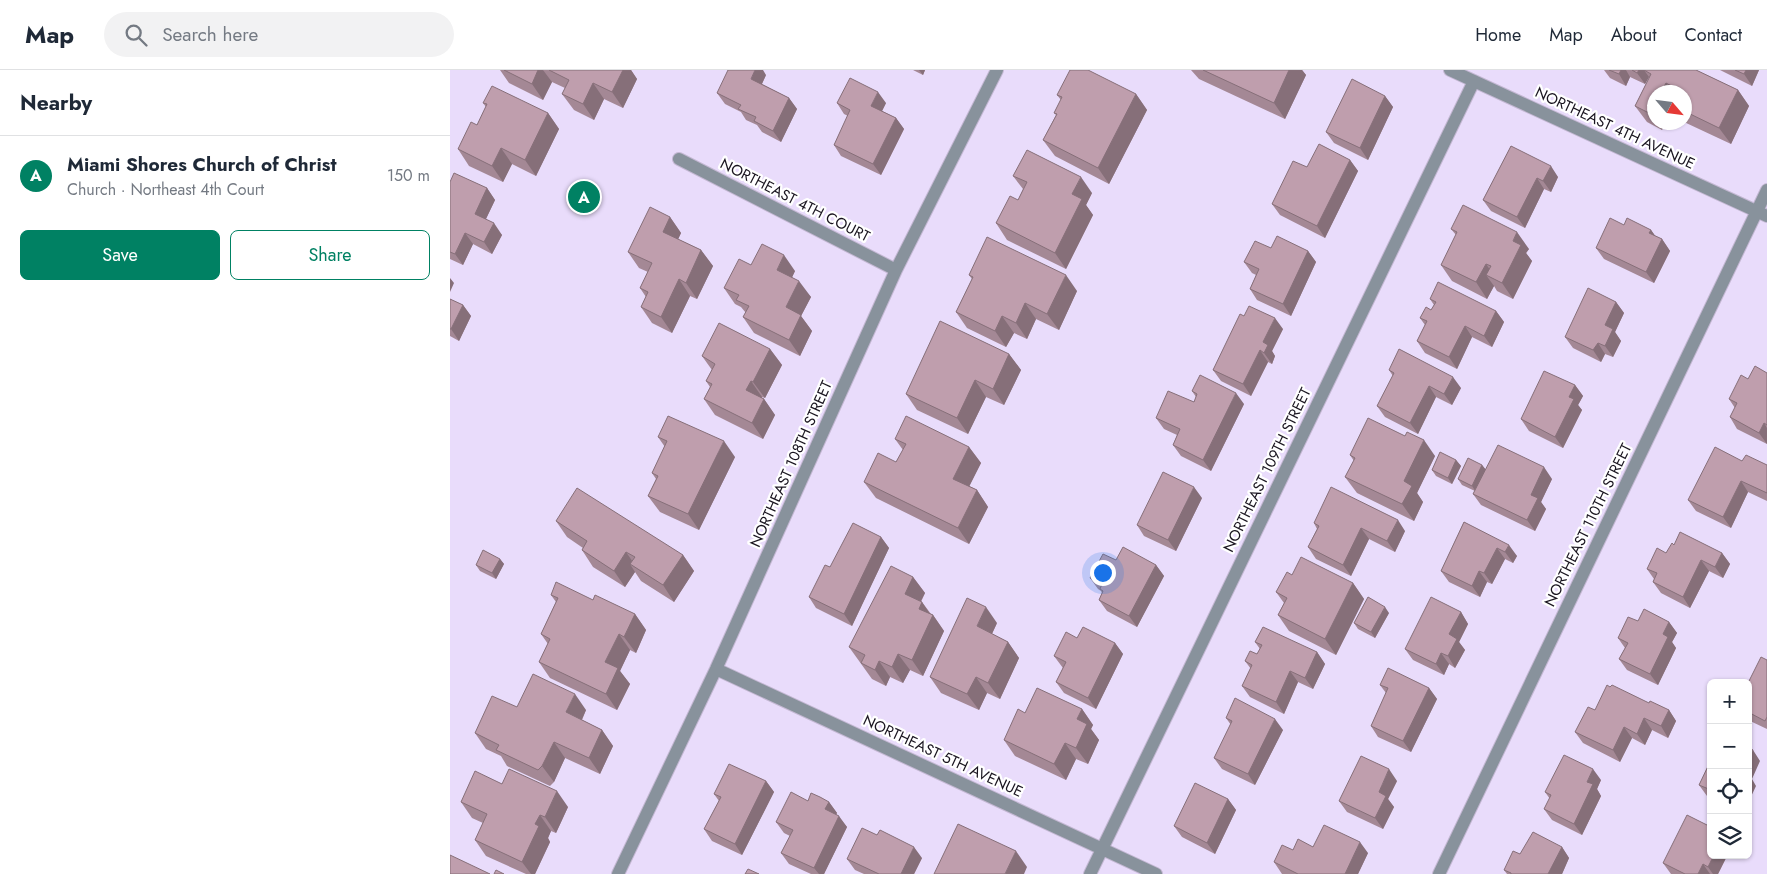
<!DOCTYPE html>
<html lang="en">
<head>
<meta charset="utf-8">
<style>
	:root { --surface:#fff; --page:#f2f2f3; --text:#1f2937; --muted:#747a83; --line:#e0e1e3; --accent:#008163 }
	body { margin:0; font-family:Jost,sans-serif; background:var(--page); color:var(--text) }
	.controls { position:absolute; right:15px; bottom:15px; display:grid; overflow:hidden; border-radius:8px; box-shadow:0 1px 4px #0004 }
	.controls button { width:45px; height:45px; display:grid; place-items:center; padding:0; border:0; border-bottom:1px solid var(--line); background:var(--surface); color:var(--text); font:25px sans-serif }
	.compass { position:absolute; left:1197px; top:15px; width:45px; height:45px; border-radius:50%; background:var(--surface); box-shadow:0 1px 4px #0004; rotate:118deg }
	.you { position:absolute; left:652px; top:502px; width:18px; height:18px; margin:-12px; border:4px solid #fff; border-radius:50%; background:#1a73e8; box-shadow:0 0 0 8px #1a73e833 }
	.badge { display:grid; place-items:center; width:32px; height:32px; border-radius:50%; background:var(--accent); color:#fff; font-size:16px; font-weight:700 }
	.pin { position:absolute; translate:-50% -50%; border:2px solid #fff; box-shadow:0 1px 5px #0006 }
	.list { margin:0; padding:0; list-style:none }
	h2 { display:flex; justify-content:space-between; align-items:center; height:65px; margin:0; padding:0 20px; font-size:21px }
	h2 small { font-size:16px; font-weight:400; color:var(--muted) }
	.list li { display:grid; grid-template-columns:32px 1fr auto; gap:15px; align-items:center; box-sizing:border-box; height:80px; padding:0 20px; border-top:1px solid var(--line) }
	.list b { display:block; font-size:19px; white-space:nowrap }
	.list p { margin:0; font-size:16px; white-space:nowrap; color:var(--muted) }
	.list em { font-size:16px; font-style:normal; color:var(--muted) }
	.actions { display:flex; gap:10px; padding:15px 20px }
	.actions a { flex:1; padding:11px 0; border:1px solid var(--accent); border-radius:8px; text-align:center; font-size:18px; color:var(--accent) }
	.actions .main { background:var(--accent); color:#fff }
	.icon { flex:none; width:28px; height:28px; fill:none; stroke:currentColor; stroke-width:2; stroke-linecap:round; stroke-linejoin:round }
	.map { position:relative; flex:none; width:1317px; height:804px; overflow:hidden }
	header { display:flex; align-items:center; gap:30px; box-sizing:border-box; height:70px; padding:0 25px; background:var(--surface); border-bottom:1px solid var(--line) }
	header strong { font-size:24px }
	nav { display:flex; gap:28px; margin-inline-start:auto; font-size:18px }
	.search { width:350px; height:45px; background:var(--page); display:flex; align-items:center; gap:12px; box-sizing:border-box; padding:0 18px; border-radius:28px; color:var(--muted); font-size:19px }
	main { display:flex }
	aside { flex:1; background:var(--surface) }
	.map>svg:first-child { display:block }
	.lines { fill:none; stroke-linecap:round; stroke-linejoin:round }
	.minor-casing { stroke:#c4b8d3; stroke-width:14 }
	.minor { stroke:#88929c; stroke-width:12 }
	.wall { fill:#a48895 }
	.shaded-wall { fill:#866f79 }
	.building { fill:#bf9ead; stroke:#866f79 }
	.labels { text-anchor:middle; stroke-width:4.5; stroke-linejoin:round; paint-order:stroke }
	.street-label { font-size:15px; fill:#19141f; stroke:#fff }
</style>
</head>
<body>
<header>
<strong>Map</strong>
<div class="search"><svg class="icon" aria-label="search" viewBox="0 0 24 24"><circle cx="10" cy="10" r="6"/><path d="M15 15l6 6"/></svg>Search here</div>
<nav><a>Home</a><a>Map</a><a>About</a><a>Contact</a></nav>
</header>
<main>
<aside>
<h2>Nearby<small></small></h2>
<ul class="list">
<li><span class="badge">A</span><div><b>Miami Shores Church of Christ</b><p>Church · Northeast 4th Court</p></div><em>150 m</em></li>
</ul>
<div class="actions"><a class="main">Save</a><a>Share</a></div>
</aside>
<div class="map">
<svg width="1317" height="804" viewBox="0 0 1317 804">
	<rect width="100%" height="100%" fill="#e9dcfb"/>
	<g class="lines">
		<defs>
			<path id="minor" d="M1000,0L1317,146
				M229,89L446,200
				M266,599L706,804
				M168,804L266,599L446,200L547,0
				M640,804L1024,11
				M989,804L1317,120"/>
		</defs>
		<use href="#minor" class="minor-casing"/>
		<use href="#minor" class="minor"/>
	</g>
	<path class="wall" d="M50,0H181L187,9L173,38L154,29L144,50L124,40L112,24L115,18L102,12L93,30L59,13Z
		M463,0H475L473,5Z
		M741,0H852L856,5L835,49L749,9Z
		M1154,0H1246L1288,20L1299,36L1281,74L1234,52V22H1204V52H1215L1212,60L1197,52L1185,36L1199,8V7L1195,14L1180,7L1176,16L1160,8Z
		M1270,0H1309L1302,16Z
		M316,5L312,14L339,28L347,39L331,72L312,62L307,55L296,50L291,42L275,34L267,23Z
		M686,24L697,40L659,114L605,86L593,70L606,45L604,43L611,30L607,25Z
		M935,26L943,37L918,90L884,73L876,62Z
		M33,33L98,43L109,59L86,106L62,94L53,112L19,96L8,79L27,55L36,37Z
		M387,33H436L432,41L446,48L454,59L431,105L391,86L384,75L398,46L394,44Z
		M1061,76L1108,107L1101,122L1094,119L1075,158L1041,141L1033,130Z
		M900,90L908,101L875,168L830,145L822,134L857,97Z
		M563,106L642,123L636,135L643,145L616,199L557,170L546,153L568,130L573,119Z
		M0,112L37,118L45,130L36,149L52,165L42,184L23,174L13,195L0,189Z
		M220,147L231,163L228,169L251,180L263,196L247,229L240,226L222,263L202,253L191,237L196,227L190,218L198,202L189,198L178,182Z
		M1174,155L1201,160L1205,166L1212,169L1220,181L1204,213L1154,189L1146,178Z
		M1001,159L1079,179L1076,183L1082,191L1063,229L1047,221L1044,216L1037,229L1002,211L991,195L1006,165Z
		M821,178L858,181L866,192L841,246L807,230L800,219L806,205L802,203L794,192Z
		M301,195L345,201L342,207L361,227L351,246L362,261L350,286L304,263L293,247L296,243L291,237L285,234L274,218Z
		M519,205L627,221L609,260L586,249L577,269L564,263L556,277L517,258L506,242L522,209Z
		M0,229L13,235L21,246L9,271L0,266Z
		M980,229L1046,241L1054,252L1042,277L1022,267L1007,299L975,283L967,271L975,255L970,248L981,240L984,235Z
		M1166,232L1174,243L1165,262L1171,271L1163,287L1155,284L1151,292L1123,278L1115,267Z
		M794,246L833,259L822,281L825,286L822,294L818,292L801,326L771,311L763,300Z
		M320,279L332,295L315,328L312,327V328L314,329L325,345L313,369L265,345L254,329L260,317L256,311L262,300L252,286Z
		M559,284L571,300L554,335L536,327L518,364L467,340L456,324Z
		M939,300L1011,318L1002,335L986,327L968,364L935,347L927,336L943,306Z
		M1317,303V374L1287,359L1280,347L1285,338L1279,329L1298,309Z
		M1125,315L1133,326L1128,335L1132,340L1113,378L1079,361L1071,349Z
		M742,321L794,334L761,401L731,386L723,375L727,365L714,359L706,348L744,332L746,327Z
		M955,366L985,386L967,423L973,432L964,451L907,423L895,407L904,391L900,385Z
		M208,367L285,387L249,460L210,442L198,426L206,409L202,403L215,377Z
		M445,369L519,377L531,393L519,416L527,420L538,437L519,474L426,428L414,412L446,392L453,380Z
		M1006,390L1011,396L1002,414L986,406L982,400Z
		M1292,391L1317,395V431L1298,422L1281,458L1246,441L1238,430Z
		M1032,395L1036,400L1102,409L1091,432L1096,439L1085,461L1031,435L1023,424L1025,421L1012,415L1008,409Z
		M752,428L726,481L694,466L687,455Z
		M106,451L233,485L244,501L224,532L191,511L185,502L175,517L143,497L132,480L133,478L117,467Z
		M1014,452L1067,486L1063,493L1055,489L1042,514L1037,512L1030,527L999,512L991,501Z
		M864,453L955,461L945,482L919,469L901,506L866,489L858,477L867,459Z
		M431,467L439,478L402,556L366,538L359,527L380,497Z
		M1224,475L1272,483L1280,494L1273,508L1259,501L1240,538L1211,523L1203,512L1204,509L1197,499L1216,483Z
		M50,489L54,494L46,509L30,501L26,495Z
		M666,490L706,495L714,506L687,557L657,541L649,530L652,523L651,521L648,519L640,508Z
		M842,505L903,513L914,529L886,585L839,561L828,545L834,533L826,522Z
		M463,507L475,523L471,532H472L481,544L483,545L494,561L473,606L460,600L453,613L440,607L436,616L422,609L399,577Z
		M101,525L143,530L185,544L196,560L186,583L180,580L170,601L180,614L167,640L100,608L89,592L98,574L91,564L106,532Z
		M1011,542L1018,554L1009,572L1015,580L1005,598L999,594L994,605L963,590L955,579Z
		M939,543L925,568L908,559L904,553Z
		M1188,551L1219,552L1227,563L1222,572L1226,578L1208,615L1177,600L1169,589L1175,578L1168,568Z
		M547,553L542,564L558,572L569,588L550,629L537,623L529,640L491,623L480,607Z
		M627,568L665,573L673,584L646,639L614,623L606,612L613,598L604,586Z
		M805,572L867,582L875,594L863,619L848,612L834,644L800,627L792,616L801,599L795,591L807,584L810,579Z
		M1317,590V659L1298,650V613Z
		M930,615L979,618L987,629L961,682L928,667L921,656L936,623Z
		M1199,633L1219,640L1226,651L1218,668L1202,660L1195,675L1182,668L1170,692L1133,673L1125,662L1145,640Z
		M67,637L136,640L132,650L152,660L163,676L150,704L115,688L104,712L100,716L57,696L51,686L36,679L25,663Z
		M632,639L643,655L641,659L649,670L638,694L626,689L616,710L565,686L554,670L575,643Z
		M776,648L833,660L805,715L772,699L764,688L781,655Z
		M1261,690V728L1257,726L1249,715Z
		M1151,710L1147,719L1151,726L1132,765L1102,750L1094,739L1100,729L1095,722Z
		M316,711L324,722L292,785L262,771L254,759L269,731L264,724Z
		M947,711L938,729L944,737L933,759L897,742L889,731Z
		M52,714L118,737L106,763L101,761L98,768L100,772L85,804H76L36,786L25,770L33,753L22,748L11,732Z
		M778,729L786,740L765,784L732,767L724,756Z
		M358,731L379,732L387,743L386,744L397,757L374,804H361L339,794L331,783L340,766L334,763L326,752Z
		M863,777L918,783L908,804H832L824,792L843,780Z
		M1112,777L1119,788L1112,804H1057L1054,800L1070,784Z
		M1261,785L1277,786L1268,804H1221L1213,793Z
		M472,788L464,804H414L405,800L397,789Z"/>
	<path class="shaded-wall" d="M88,0H93L102,12L93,30L82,14Z
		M173,0H181L187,9L173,38L162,22Z
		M305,0H313L316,5L309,20L301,9Z
		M469,0H475L473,5Z
		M839,0H852L856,5L835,49L824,33Z
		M1171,0H1176L1180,7L1176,16L1169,4Z
		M1189,0H1202H1194L1199,7L1195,14L1187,3Z
		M1296,0H1309L1302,16L1294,4Z
		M143,13L154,29L144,50L133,34Z
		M1216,13L1222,22H1211Z
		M1288,20L1299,36L1281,74L1269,58Z
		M428,22L436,33L429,47L421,36Z
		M686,24L697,40L659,114L648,98Z
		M935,26L943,37L918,90L910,78Z
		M339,28L347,39L331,72L323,61Z
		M1204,36V49L1201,44Z
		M98,43L109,59L86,106L75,90Z
		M446,48L454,59L431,105L423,94Z
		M1207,52H1215L1212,60Z
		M51,78L62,94L53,112L42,96Z
		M900,90L908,101L875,168L867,156Z
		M1101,96L1108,107L1101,122L1093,111Z
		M631,107L642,123L636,135L643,145L616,199L605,183L622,124Z
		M1087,108L1094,119L1075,158L1067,147Z
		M37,118L45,130L33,155L25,144Z
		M220,147L231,163L224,178L213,162Z
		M44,153L52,165L42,184L34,172Z
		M1201,160L1209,171L1199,163Z
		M1067,162L1079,179L1076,183L1082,191L1063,229L1052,213L1063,171Z
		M15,163L23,174L13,195L5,184Z
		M1212,169L1220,181L1204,213L1196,202Z
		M251,180L263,196L247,229L236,213Z
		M858,181L866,192L841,246L833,234Z
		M334,185L345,201L338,216L327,200Z
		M1036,194L1047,210L1036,205L1044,216L1037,229L1026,212Z
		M616,205L627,221L609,260L597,244Z
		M0,208L4,213L0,222Z
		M229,209L240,226L222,263L211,247Z
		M349,211L361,227L351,246L362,261L350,286L339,270L336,237Z
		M1166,232L1174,243L1165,262L1171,271L1163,287L1155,276V255Z
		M575,233L586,249L577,269L566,253Z
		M13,235L21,246L9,271L1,259Z
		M1046,241L1054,252L1042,277L1034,266Z
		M552,246L564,263L556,277L545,261Z
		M825,248L833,259L822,281L825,286L822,294L814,283L813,272Z
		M1015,256L1022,267L1007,299L999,287Z
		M1148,273L1155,284L1151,292L1143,280Z
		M320,279L332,295L315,328L303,312Z
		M810,280L818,292L801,326L793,314Z
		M559,284L571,300L554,335L543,319Z
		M1003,307L1011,318L1002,335L994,324Z
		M525,310L536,327L518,364L507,348Z
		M301,311L312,327L308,336L296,320Z
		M1125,315L1133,326L1128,335L1132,340L1113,378L1105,367L1119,327Z
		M979,316L986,327L968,364L960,353Z
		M786,323L794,334L761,401L753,390Z
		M314,329L325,345L313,369L302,353Z
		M1314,353L1317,358V374L1309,363Z
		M974,370L985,386L967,423L973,432L964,451L952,434L954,411Z
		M274,371L285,387L249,460L238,444Z
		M519,377L531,393L515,425L503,409Z
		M1006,390L1011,396L1002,414L998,408Z
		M1032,395L1036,400L1026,422L1022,416Z
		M1094,397L1102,409L1091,432L1096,439L1085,461L1077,450L1081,425Z
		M1291,411L1298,422L1281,458L1273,447Z
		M744,417L752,428L726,481L718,470Z
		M527,420L538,437L519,474L508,458Z
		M948,450L955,461L945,482L937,471Z
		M911,458L919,469L901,506L893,495Z
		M431,467L439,478L402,556L394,544Z
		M1059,475L1067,486L1063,493L1055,482Z
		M1047,478L1055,489L1042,514L1034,503Z
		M176,482L187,498L180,494L185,502L175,517L164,501Z
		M1272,483L1280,494L1273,508L1265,497Z
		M233,485L244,501L224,532L213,515Z
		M50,489L54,494L46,509L42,503Z
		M1251,490L1259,501L1240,538L1233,527Z
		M706,495L714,506L687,557L679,546Z
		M1029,501L1037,512L1030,527L1022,516Z
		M463,507L475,523L466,540L455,524Z
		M903,513L914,529L886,585L875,569Z
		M472,532L482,547L483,545L494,561L473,606L462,590L469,539Z
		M536,537L547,553L538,572L527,556Z
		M935,537L939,543L925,568L921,562Z
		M1011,542L1018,554L1009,572L1015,580L1005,598L998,586L999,564Z
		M185,544L196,560L186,583L174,567Z
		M1219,552L1227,563L1222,572L1226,578L1208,615L1200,604L1213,564Z
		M169,564L180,580L170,601L180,614L167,640L156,624L155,592Z
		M558,572L569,588L550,629L538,613Z
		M665,573L673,584L646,639L638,628Z
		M867,582L875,594L863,619L855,608Z
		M991,583L999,594L994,605L986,594Z
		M448,584L460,600L453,613L442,597Z
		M429,591L440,607L436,616L425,600Z
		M840,601L848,612L834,644L826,632Z
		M526,607L537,623L529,640L517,624Z
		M979,618L987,629L961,682L953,671Z
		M125,624L136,640L128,658L116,642Z
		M632,639L643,655L641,659L649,670L638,694L626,678L627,649Z
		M1219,640L1226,651L1218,668L1211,656Z
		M1194,648L1202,660L1195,675L1187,664Z
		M825,649L833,660L805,715L798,704Z
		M1174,657L1182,668L1170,692L1163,680Z
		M152,660L163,676L150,704L139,688Z
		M104,672L115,688L104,712L92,696Z
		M615,673L626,689L616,710L604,694Z
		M1303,680L1310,691L1302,709L1306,716L1298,733V689Z
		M939,699L947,711L938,729L944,737L933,759L925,748L929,722Z
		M1143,699L1151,710L1147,719L1151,726L1132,765L1124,754L1137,712Z
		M316,711L324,722L292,785L285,774Z
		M107,721L118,737L106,763L95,747Z
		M778,729L786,740L765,784L757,773Z
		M379,732L387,743L383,750L375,739Z
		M90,745L101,761L98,768L100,772L85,804H81L72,792L85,754Z
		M389,746L397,757L374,804H369L364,798Z
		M910,772L918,783L908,804H895Z
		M464,777L472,788L464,804H451Z
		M1112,777L1119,788L1112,804H1098Z
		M566,781L577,797L574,804H555Z
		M1264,785L1277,786L1268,804H1263L1258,797Z
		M1253,794L1260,804H1248Z"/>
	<path class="building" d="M54,0H88L82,14Z
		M99,0H173L162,22L143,13L133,34L112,24L119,10Z
		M278,0H305L301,9L339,28L323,61L304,51L306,47L288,39L291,35L267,23Z
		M620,0H638L686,24L648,98L593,70L607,44L604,43L612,27L607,25Z
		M753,0H839L824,33Z
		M1159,0H1171L1169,4Z
		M1182,0H1189L1187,3Z
		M1194,0H1246L1288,20L1269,58L1234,41V22H1225L1227,19L1216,13L1211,22H1204V36L1201,44L1185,36L1201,4Z
		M1285,0H1296L1294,4Z
		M400,8L428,22L421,36L446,48L423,94L384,75L400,40L387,33Z
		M902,9L935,26L910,78L876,62Z
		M42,16L98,43L75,90L51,78L42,96L8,79L21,52L27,55L37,34L33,33Z
		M869,74L900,90L867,156L822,134L843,91L857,97Z
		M1061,76L1101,96L1093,111L1087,108L1067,147L1033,130Z
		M577,80L631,107L622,124L632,129L605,183L546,153L560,126L568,130L577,112L563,106Z
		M4,103L37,118L25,144L44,153L34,172L15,163L5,184L0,182V112Z
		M1013,135L1067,162L1063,171L1071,175L1052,213L1036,205L1041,196L1036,194L1026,212L991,195L1007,162L1001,159Z
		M200,137L220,147L213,162L251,180L236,213L229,209L211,247L191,237L198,222L190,218L202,193L178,182Z
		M1160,148L1174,155L1177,148L1201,160L1199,163L1212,169L1196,202L1146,178Z
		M827,166L858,181L833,234L800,219L809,199L794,192L805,171L821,178Z
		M537,167L616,205L597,244L575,233L566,253L552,246L545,261L506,242L523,207L519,205Z
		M312,174L334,185L327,200L349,211L336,237L351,245L339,270L293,247L299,236L286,230L289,225L274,218L289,189L301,195Z
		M988,212L1046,241L1034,266L1015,256L999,287L967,271L977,251L970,248L976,237L981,240L986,232L980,229Z
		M1138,218L1166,232L1155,255L1163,259L1155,276L1148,273L1143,280L1115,267Z
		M0,229L13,235L1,259H0Z
		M799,236L825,248L813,272L818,275L814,283L810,280L793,314L763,300L790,244L794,246Z
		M490,251L559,284L543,319L525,310L507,348L456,324Z
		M269,253L320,279L303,312L301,311L296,320L314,329L302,353L254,329L262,314L256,311L265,294L252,286Z
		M949,279L1003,307L994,324L979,316L960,353L927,336L944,303L939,300Z
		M1305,296L1317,303V355L1314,353L1309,363L1280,347L1287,333L1279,329L1291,305L1298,309Z
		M1094,301L1125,315L1119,327L1124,329L1105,367L1071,349Z
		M750,305L786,323L753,390L723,375L730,359L706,348L718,321L744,332L747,324L742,321Z
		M218,346L274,371L238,444L198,426L208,406L202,403L217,371L208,367Z
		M456,346L519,377L503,409L527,420L508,458L414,412L428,383L446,392L456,374L445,369Z
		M918,348L955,366L957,362L974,370L954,411L962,416L952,434L895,407L905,388L900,385Z
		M1048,375L1094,397L1081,425L1088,428L1077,450L1023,424Z
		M1265,377L1292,391L1296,385L1317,395V423L1291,411L1273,447L1238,430Z
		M990,382L1006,390L998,408L982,400Z
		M1018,388L1032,395L1022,416L1008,409Z
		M713,402L744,417L718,470L687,455Z
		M881,417L948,450L937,471L911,458L893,495L858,477L869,456L864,453Z
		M127,418L233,485L213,515L180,494L185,487L176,482L164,501L132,480L137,471L106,451Z
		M1014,452L1059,475L1055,482L1047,478L1034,503L1029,501L1022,516L991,501Z
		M403,453L431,467L394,544L359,527L375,495L380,497Z
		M1230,462L1272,483L1265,497L1251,490L1233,527L1203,512L1207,503L1197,499L1207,478L1216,483L1222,473L1224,475Z
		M673,477L706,495L679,546L649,530L653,521L650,519L652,514L640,508L653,484L666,490Z
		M33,480L50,489L42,503L26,495Z
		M851,487L903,513L875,569L828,545L837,528L826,522L837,502L842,505Z
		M441,496L463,507L455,524L472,532L469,539L483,545L462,590L448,584L442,597L429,591L425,600L411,593L415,585L399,577Z
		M106,512L143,530L145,525L185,544L174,567L169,564L155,592L168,598L156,624L89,592L100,569L91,564L108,528L101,525Z
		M918,527L935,537L921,562L904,553Z
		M981,527L1011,542L999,564L1007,569L998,586L991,583L986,594L955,579Z
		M517,528L536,537L527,556L558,572L538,613L526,607L517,624L480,607Z
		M1194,539L1219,552L1213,564L1218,567L1200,604L1169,589L1178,573L1168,568L1178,547L1188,551Z
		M633,557L665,573L638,628L606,612L616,592L604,586L616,562L627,568Z
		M813,557L867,582L855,608L840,601L826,632L792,616L802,595L795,591L800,581L807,584L812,575L805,572Z
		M1311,587L1317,590V647L1315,651L1298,642V613Z
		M938,598L979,618L953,671L921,656L938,618L930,615Z
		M83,604L125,624L116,642L152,660L139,688L104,672L92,696L88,700L46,680L49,675L25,663L42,626L67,637Z
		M1157,615L1160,617L1162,615L1199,633L1200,631L1219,640L1211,656L1194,648L1187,664L1174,657L1163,680L1125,662L1138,637L1145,640Z
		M587,618L632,639L627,649L637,654L626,678L615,673L604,694L554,670L568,639L575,643Z
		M785,628L825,649L798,704L764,688L782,651L776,648Z
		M1298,677L1303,680L1298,689Z
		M1114,685L1143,699L1137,712L1143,714L1124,754L1094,739L1101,725L1095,722Z
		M911,686L939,699L929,722L936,726L925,748L889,731Z
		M1261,690V720L1249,715Z
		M279,694L316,711L285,774L254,759L271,727L264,724Z
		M59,699L107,721L95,747L90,745L85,754L89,756L72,792L25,770L37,744L11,732L25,701L52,714Z
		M745,713L778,729L757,773L724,756Z
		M341,722L358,731L361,723L370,727L379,732L375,739L389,746L364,798L331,783L343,760L326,752Z
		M1237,745L1261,757V785H1264L1258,797L1253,794L1248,804H1235L1213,793Z
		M508,754L566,781L555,804H484Z
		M874,755L910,772L895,804H848L824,792L832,775L843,780L848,769L863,777Z
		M412,758L427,765L430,760L464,777L451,804H429L397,789Z
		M1083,762L1112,777L1098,804H1061V803L1054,800L1063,781L1070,784Z
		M0,785L40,804H0Z
		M298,799L309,804H295Z
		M46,800L54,804H44Z"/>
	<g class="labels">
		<g class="street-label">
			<text transform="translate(1165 58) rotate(25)" y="5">NORTHEAST 4TH AVENUE</text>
			<text transform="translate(345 130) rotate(27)" y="5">NORTHEAST 4TH COURT</text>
			<text transform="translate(341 394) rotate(-66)" y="5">NORTHEAST 108TH STREET</text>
			<text transform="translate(817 400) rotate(-64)" y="5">NORTHEAST 109TH STREET</text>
			<text transform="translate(1138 455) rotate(-64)" y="5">NORTHEAST 110TH STREET</text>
			<text transform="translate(493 686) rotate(25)" y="5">NORTHEAST 5TH AVENUE</text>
		</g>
	</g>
</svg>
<div class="controls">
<button>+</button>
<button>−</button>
<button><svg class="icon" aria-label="locate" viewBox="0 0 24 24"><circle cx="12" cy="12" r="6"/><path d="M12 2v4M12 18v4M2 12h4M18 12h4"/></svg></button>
<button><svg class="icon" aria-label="layers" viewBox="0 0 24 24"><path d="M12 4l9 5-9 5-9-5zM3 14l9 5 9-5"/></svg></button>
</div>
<svg class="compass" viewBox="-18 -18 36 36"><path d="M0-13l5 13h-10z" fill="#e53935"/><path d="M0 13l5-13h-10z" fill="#747a83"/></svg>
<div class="you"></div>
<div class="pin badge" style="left:134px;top:127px">A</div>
</div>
</main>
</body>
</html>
